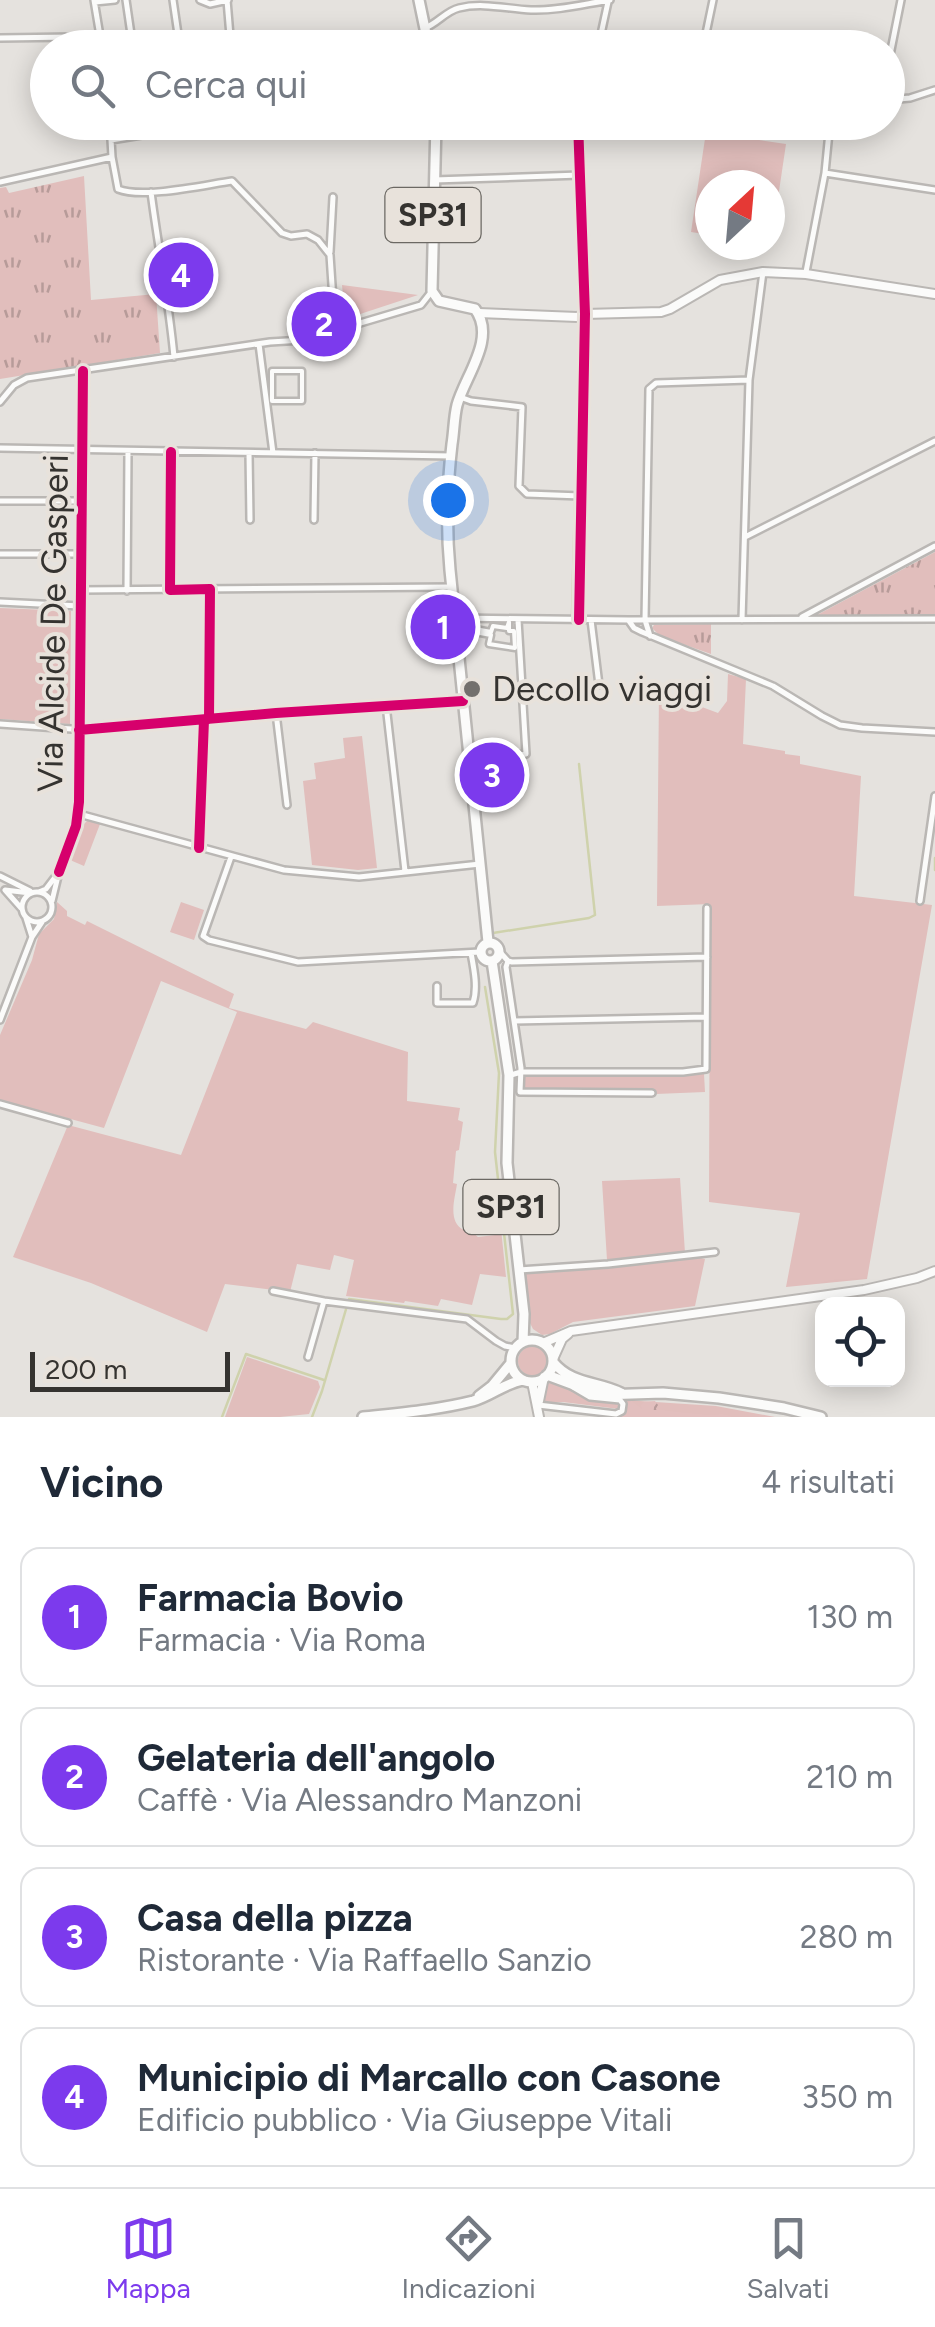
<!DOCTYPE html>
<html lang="it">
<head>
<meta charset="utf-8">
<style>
	:root { --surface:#fff; --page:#f6f6f7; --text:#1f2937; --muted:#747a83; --line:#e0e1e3; --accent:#7c3aed }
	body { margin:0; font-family:Figtree,sans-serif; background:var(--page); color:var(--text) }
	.controls { position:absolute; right:30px; bottom:30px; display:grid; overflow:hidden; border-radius:20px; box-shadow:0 5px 25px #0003 }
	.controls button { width:90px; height:90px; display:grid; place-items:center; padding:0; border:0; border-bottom:2px solid var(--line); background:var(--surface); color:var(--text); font:50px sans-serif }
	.compass { position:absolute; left:695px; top:170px; width:90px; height:90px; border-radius:50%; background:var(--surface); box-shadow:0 5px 25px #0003; rotate:26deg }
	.scale { position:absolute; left:30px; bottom:25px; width:200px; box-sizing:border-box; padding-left:10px; border:5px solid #353330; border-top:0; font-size:28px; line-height:35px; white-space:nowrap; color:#353330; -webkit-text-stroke:8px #e8e2db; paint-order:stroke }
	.you { position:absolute; left:448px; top:500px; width:35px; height:35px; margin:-25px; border:8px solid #fff; border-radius:50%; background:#1a73e8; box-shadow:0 0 0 15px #1a73e833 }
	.badge { display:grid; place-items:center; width:65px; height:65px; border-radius:50%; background:var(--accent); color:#fff; font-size:32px; font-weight:700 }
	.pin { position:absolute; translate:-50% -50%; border:5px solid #fff; box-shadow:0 2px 10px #0006 }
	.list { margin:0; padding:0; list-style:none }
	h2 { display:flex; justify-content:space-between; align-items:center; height:130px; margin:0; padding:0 40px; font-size:42px }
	h2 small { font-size:32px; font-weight:400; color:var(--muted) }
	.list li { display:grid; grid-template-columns:65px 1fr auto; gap:30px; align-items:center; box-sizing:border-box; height:140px; margin:0 20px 20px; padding:0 20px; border:2px solid var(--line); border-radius:20px }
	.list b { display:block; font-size:38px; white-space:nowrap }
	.list p { margin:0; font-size:32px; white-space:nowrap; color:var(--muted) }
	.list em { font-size:32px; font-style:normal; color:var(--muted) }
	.icon { flex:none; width:55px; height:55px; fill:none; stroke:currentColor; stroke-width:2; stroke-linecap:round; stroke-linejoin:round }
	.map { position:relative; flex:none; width:935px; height:1417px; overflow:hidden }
	.search { position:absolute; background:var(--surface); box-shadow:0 5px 25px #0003; left:30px; right:30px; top:30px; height:110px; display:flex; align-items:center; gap:25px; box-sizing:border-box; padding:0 35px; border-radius:55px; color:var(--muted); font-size:38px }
	.sheet { height:770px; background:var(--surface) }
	nav { display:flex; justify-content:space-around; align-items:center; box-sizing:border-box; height:140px; border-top:2px solid var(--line); background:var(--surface); font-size:28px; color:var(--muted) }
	nav a { display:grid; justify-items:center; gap:5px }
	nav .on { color:var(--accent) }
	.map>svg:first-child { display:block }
	.green { fill:#e1bebc }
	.forest { fill:url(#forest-crowns) }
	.park { fill:url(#park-tufts) }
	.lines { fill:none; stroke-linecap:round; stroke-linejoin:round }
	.stream { stroke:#cfd2ac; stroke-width:2.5 }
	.pedestrian-casing { stroke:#bab7b4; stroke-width:9 }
	.minor-casing { stroke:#bab7b4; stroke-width:10 }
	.tertiary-casing { stroke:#bab7b4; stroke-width:12 }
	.primary-casing { stroke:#bab7b4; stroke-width:14 }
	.pedestrian { stroke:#fbfbfa; stroke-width:4 }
	.minor { stroke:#fbfbfa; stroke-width:5 }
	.tertiary { stroke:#fbfbfa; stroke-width:8 }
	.primary { stroke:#fbfbfa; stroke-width:9 }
	.cycleway-casing { stroke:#e8e2db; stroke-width:16 }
	.cycleway { stroke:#d6006c; stroke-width:10 }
	.poi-dot { fill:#73706d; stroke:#e8e2db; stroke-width:4 }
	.labels { text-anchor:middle; stroke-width:8; stroke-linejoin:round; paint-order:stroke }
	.shield { fill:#e8e2db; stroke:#6b6863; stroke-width:2.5 }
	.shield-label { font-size:32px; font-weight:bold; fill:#353330 }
	.street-label { font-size:35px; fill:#353330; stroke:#e8e2db }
	.poi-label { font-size:35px; fill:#353330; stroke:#e8e2db; text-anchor:start }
</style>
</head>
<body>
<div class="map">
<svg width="935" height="1417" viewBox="0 0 935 1417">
	<defs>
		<pattern id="forest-crowns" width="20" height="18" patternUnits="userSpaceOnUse" patternTransform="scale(2.5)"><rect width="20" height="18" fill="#e2bfbe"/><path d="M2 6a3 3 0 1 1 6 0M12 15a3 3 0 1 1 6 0" fill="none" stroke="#b89c9b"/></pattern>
		<pattern id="park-tufts" width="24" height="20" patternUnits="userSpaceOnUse" patternTransform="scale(2.5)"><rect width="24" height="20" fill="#e1bebc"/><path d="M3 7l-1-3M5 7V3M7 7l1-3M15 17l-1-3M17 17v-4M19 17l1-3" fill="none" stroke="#b79b99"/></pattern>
	</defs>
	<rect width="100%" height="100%" fill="#e5e2de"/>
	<path class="green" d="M706,132L786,144L771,245L770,185H710V235L691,232Z
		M342,285L418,295L345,319Z
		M0,608L71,611L70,724L0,719Z
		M728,674L746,679L743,744L785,751V754L800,756V764L861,776L854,896L932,905L867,1279L786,1287L800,1213L709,1202L710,904L657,906L659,691L718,713L727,701Z
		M362,736L377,868L358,870L312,865L303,781L316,779L314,763L345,758L343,738Z
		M88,820L100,824L84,866L70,860L84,824Z
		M57,902L67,911V916L85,925L87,921L234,994L229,1008L306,1029L313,1022L408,1052L407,1101L460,1108L458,1120L463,1122L459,1150L456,1151L453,1183L457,1184C455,1198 447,1222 464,1230C469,1232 474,1233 478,1237L495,1235L501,1229L506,1277L480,1274L472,1305L441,1299L438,1306L405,1301L404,1303L346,1296L354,1260L334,1255L330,1270L297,1264L290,1292L225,1284L207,1332L91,1283L13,1257L68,1125L181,1155L237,1012L161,981L104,1128L0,1100V1035L32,960L39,934L54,919Z
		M181,902L204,910L194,940L170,932Z
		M704,1074L705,1092L656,1094V1090H524L525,1077Z
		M680,1178L685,1253L607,1260L602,1181Z
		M697,1257L705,1259L695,1306L573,1322L550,1334L542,1335L533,1329L529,1321L523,1273Z
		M518 1361a15 15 0 1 1 30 0a15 15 0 1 1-30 0Z
		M247,1357L318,1381L320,1387L309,1414L280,1417H225Z
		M549,1383L561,1385L591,1400L617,1403L620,1405L619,1409L563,1402L545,1403L542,1400L546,1385Z
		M625,1400L716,1406L775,1417H616L623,1414L626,1409Z"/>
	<path class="forest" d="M630,1400L642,1409L641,1405L644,1402L655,1401L658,1405L656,1409C672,1412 690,1413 707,1415C718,1416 721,1412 732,1417H616L626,1410Z"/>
	<path class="park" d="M84,176L91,300L156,294L160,353L0,379V188L6,187L9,193Z
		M935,552V615H817Z
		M711,624V654L660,636L652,628L654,625Z"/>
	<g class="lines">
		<path class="stream" d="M572,614L575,501
			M935,858V870
			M493,933L589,918L595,915L579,764
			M222,1417L246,1354L324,1380
			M312,1417L322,1391L349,1299L501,1319H507L513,1314L495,1152L499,1073L485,987"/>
		<defs>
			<path id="pedestrian" d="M272,371H302V401H272Z
				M466,622H470V628L491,632L493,626L507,628L509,622V631H514L515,648L489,644L491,635L464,630L463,625Z"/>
			<path id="minor" d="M94,0L102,48
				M126,0L133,48
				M173,0L180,48
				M200,0L210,4L228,0
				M227,0L231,48
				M95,2L115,0
				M425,28C438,23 446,11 459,8C483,2 507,9 531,10C557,11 584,4 610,0
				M0,38L73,37L101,40
				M598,48L608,2
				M703,48L713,0
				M888,65L901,0
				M888,100L910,98L935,90
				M110,122L112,157L118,189C143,199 204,185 232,181L282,233L291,236L307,234L318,240L330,255L335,330
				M578,122L585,314L579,620
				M436,129L545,122
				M111,140L221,122
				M825,173L935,190
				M434,180L580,175
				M0,182L112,157
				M151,192C158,247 169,301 174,357
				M330,252L333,197
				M806,272L825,173L830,122
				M259,344L273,453
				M460,397L471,401L522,407L519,486L527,494L581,496
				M0,402L14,385L27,378L270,342L303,340L421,305L432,291
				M0,448L451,456
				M249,453L250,520
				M0,501H81
				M314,520L315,453
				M745,537L935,441
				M0,554H80
				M170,589L171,452
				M80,590L452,587
				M127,591L128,451
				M0,602L80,606
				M802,617L935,546
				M455,618L629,620L935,619
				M591,620L599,685
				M742,620L749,380L763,272
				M629,621L634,628L642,632L773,686L822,716L840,725L862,728L935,732
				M650,636L645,620L649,389L656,383L749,380
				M386,705L405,871
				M276,713L287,805
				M0,724L86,730L276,713L463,701
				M469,760L526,754L518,620
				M79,814L284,870L359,877L480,864
				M199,848L204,720
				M231,857L203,936L209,940L298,962L480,952
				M59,872L76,826L79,802L83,371
				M0,876L30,891
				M39,892L46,889L59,872L52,901
				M22 907a15 15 0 1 1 30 0a15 15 0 1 1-30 0Z
				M920,901L935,796
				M21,908L5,890L30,893
				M26,918L32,937L42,922
				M499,951L508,961L512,962L707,957
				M508,961L506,967L521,1068L520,1092L652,1093
				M437,986V1003H473C478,988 474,969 471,953
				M0,1020L32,937
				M514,1021L706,1017
				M511,1075L521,1072H683L706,1069L707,908
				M0,1104L68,1123
				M519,1270L608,1264L715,1252
				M273,1291L324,1301L467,1319L496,1341L505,1346L515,1348
				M308,1357L324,1301
				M538,1405L616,1414L622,1411L623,1404L620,1400L590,1397L573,1387"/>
			<path id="tertiary" d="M479,313L577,317L585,314L661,312L670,309L720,280L763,272L806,274L935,294
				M543,1343L571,1331L864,1290L917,1278L935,1271
				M553,1359L562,1339L568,1334
				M532,1382L539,1417
				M539,1401L544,1377"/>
			<path id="primary" d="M419,0L429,48
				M436,122L432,291L439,301L475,309C497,338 465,376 457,405C454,417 454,432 452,444C447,486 446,528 450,570L488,942
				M481 952a9 9 0 1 1 18 0a9 9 0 1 1-18 0Z
				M492,961L509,1075L507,1163L524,1314L523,1342
				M511 1361a21 21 0 1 1 42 0a21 21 0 1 1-42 0Z
				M553,1362C572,1385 597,1381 621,1393
				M547,1375L601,1395L663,1393L719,1398L784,1408L821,1417
				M479,1396L492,1386L511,1363
				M363,1417C400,1413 437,1410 473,1401C491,1396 505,1383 523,1380"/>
		</defs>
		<use href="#pedestrian" class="pedestrian-casing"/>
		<use href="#minor" class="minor-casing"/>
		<use href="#tertiary" class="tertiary-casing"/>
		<use href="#primary" class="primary-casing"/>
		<use href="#pedestrian" class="pedestrian"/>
		<use href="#minor" class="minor"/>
		<use href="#tertiary" class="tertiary"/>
		<use href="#primary" class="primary"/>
		<defs>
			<path id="cycleway" d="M578,122L585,314L579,620
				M171,452L170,590L210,589L209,719
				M79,730L276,713L463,701
				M199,848L204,720
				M59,872L76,826L79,802L83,371"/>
		</defs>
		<use href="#cycleway" class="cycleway-casing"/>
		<use href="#cycleway" class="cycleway"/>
	</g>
	<circle class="poi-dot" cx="472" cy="689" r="10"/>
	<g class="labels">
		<g class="shield">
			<rect x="385.5" y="188" width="95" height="54" rx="8"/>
			<rect x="463.5" y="1180" width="95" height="54" rx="8"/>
		</g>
		<g class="shield-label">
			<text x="433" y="226">SP31</text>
			<text x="511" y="1218">SP31</text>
		</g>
		<g class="street-label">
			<text transform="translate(53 623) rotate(-89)" y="12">Via Alcide De Gasperi</text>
		</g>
		<g class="poi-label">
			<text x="492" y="701">Decollo viaggi</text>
		</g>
	</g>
</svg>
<div class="controls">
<button><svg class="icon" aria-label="locate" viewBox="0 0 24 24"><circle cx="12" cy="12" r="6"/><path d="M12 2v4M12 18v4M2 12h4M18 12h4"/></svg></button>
</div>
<svg class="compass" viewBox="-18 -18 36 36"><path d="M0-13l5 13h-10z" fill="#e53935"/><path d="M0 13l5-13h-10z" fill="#747a83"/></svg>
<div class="scale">200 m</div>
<div class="you"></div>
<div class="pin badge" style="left:443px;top:627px">1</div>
<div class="pin badge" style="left:324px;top:324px">2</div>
<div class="pin badge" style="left:492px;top:775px">3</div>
<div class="pin badge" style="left:181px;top:275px">4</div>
<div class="search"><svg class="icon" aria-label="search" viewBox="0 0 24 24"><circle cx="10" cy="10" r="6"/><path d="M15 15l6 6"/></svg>Cerca qui</div>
</div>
<section class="sheet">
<h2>Vicino<small>4 risultati</small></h2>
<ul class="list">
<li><span class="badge">1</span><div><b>Farmacia Bovio</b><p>Farmacia · Via Roma</p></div><em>130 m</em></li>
<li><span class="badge">2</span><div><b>Gelateria dell'angolo</b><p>Caffè · Via Alessandro Manzoni</p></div><em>210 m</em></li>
<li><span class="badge">3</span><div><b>Casa della pizza</b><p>Ristorante · Via Raffaello Sanzio</p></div><em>280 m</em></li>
<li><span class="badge">4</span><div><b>Municipio di Marcallo con Casone</b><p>Edificio pubblico · Via Giuseppe Vitali</p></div><em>350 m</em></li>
</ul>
</section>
<nav>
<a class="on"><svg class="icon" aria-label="map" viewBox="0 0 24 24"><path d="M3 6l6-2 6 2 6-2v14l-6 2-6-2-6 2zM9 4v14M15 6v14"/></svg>Mappa</a>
<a><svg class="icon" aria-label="directions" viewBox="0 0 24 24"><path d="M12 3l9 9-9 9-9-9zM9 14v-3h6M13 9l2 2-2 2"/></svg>Indicazioni</a>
<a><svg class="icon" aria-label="saved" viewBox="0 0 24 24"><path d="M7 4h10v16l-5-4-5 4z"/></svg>Salvati</a>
</nav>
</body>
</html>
